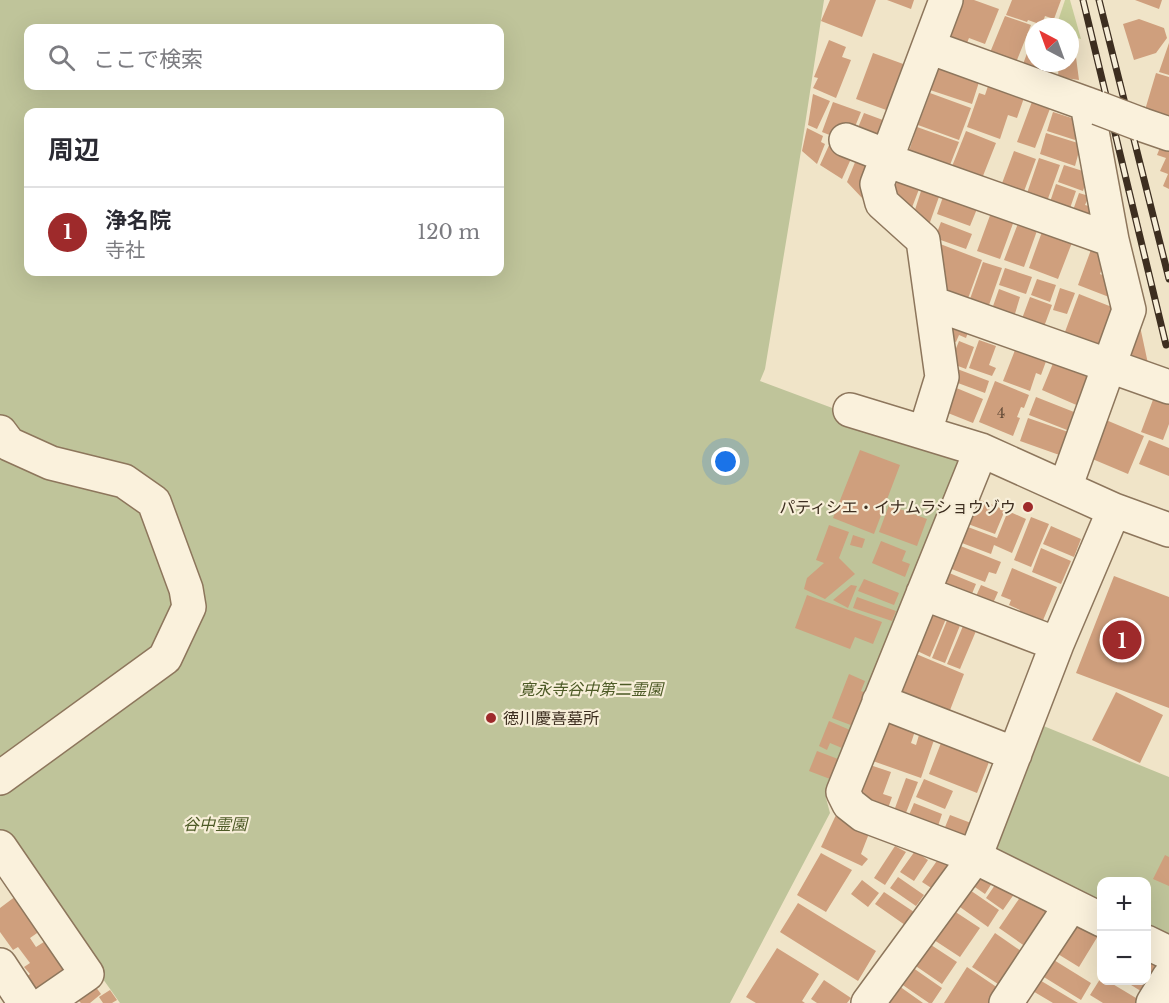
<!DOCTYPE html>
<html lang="ja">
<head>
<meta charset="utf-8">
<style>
	:root { --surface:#fff; --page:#f7f7f7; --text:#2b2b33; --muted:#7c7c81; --line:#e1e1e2; --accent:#9e2a2b }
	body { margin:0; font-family:"Libre Baskerville","Noto Sans JP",serif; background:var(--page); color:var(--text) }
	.controls { position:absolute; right:18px; bottom:18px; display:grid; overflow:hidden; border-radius:12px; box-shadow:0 6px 24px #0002 }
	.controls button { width:54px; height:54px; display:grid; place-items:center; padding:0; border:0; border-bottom:2px solid var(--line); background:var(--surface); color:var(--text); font:30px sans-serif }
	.compass { position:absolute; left:1025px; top:18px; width:54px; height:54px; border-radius:50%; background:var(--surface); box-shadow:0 6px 24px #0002; rotate:319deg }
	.you { position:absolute; left:726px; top:462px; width:21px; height:21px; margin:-15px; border:4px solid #fff; border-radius:50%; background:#1a73e8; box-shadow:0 0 0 9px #1a73e833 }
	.badge { display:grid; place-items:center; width:39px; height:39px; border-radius:50%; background:var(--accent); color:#fff; font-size:20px; font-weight:700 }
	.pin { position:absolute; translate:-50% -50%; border:3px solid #fff; box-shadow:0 2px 6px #0006 }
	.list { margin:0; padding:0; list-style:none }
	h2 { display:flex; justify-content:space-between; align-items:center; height:78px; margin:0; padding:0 24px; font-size:26px }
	h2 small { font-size:20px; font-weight:400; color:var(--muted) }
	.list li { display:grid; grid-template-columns:39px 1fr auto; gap:18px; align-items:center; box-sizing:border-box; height:90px; padding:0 24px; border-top:2px solid var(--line) }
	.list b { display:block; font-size:22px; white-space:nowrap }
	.list p { margin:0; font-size:20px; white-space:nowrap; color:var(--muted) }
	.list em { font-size:20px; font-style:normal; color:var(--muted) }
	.icon { flex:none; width:33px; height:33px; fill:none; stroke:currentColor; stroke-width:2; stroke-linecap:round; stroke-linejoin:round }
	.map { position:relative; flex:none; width:1169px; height:1003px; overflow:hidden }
	.search { position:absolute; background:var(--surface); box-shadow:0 6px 24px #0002; left:24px; top:24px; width:480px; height:66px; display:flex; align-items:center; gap:15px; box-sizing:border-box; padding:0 21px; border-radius:12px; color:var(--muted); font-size:22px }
	.panel { position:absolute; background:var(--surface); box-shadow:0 6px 24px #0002; left:24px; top:108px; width:480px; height:168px; border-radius:12px }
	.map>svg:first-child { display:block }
	.green { fill:#c9cf9b }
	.cemetery { fill:#bfc49a; fill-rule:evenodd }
	.building { fill:#cf9f7d }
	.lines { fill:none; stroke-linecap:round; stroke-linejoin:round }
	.minor-casing { stroke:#8d765c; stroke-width:36 }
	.minor { stroke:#faf1dc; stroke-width:33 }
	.rail-casing { stroke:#3d2e20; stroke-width:7 }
	.rail { stroke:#f7eed8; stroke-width:4.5; stroke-dasharray:14; stroke-linecap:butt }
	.minor-bridge-casing { stroke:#8d765c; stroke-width:36; stroke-linecap:butt }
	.minor-bridge { stroke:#faf1dc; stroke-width:33 }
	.poi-dot { fill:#9e2a2b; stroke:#f7eed8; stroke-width:2 }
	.labels { text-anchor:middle; stroke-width:4.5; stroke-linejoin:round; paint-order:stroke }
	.number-label { font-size:14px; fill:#624a37 }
	.poi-label { font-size:16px; fill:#3d2e20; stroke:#f7eed8; text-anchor:end }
	.park-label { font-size:16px; font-style:italic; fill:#4d5a26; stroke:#f7eed8 }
</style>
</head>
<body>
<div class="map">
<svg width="1169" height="1003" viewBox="0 0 1169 1003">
	<rect width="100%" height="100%" fill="#f0e4c8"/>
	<path class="green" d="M1065,0H1070L1081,39L1070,36V27H1056Z"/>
	<path class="cemetery" d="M0,0H824L801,151L765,369L760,381L843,412L964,454L826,798L830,813L730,1003H120L98,972L0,862ZM28,28H500V86H28ZM28,112H500V272H28Z
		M1041,725L1169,777V935L1147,924L1146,882H1102L1101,902L994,849Z"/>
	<path class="building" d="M830,0H876L862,37L821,21Z
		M887,0H914L911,9Z
		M963,0H974L999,9L985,44L969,38L967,43L949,37Z
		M1012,0H1061L1054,19L1045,16L1042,25L1028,20L1027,22L1006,15Z
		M1135,0H1162L1159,9Z
		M1005,16L1031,25L1015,65L989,55Z
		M1139,19L1164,28L1167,38L1156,53L1134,60L1123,24Z
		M1034,34V63H1052L1047,76L1022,67Z
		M829,40L846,47L842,57L851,60L836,98L813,88L818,78L814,77Z
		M1070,42H1074L1079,80L1058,77L1059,63H1070Z
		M1169,43V75L1159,72Z
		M873,53L906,65L889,111L856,99Z
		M937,68L979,82L972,104L930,90Z
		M1156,73L1169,77V118L1145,110Z
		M989,83L1025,95L1017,118L1008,115L1000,139L967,127L979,93L985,95Z
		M930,93L971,108L959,140L918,125Z
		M813,94L830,101L817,129L808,125Z
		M1033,99L1051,106L1035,148L1017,142Z
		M833,102L861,112L852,134L842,140L822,132Z
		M1053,112L1081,121L1075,140L1047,131Z
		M864,113L891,123L882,145L855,135Z
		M917,127L959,142L950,165L909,151Z
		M807,128L823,136L821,142L825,144L817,164L802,151Z
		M966,131L996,143L979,186L949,174Z
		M1046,133L1081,144L1075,166L1040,154Z
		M1163,140L1169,143V189L1163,186L1168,174L1160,171L1166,158L1157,155Z
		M830,143L854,152L842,179L820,165Z
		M1014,151L1036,159L1023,194L1001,186Z
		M858,155L874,168L863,199L847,182Z
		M1039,158L1060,165L1045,207L1025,199Z
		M1064,165L1089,173L1083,191L1058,182Z
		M899,176L921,184L911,210L890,202Z
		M1056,184L1076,191L1068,214L1048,208Z
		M922,188L940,194L929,225L912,219Z
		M945,191L979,204L970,226L937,214Z
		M1079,193L1089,196L1085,205L1092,207L1086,224L1070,219Z
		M992,210L1015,218L1000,259L977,251Z
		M1019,221L1038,228L1024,267L1004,260Z
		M941,222L972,234L966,249L935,238Z
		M1043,229L1073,240L1058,279L1029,268Z
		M935,242L982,260L966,304L941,294Z
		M1092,247L1108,253L1100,274L1115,280L1109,297L1078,285Z
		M983,262L1002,268L989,305L970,299Z
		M1005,268L1032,277L1026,294L999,285Z
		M1037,279L1056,285L1050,302L1031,295Z
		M1060,288L1075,293L1067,314L1053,310Z
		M999,289L1020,297L1014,317L992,309Z
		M1079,294L1117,309L1100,354L1062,340Z
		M1030,297L1052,305L1042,332L1020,324Z
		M948,317L970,326L966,338L959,335L956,342L945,338Z
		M1140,328L1141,331L1150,373L1121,363Z
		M979,340L996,346L989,365L996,368L992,376L969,368Z
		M959,341L974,347L966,369L950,363Z
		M1017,345L1048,356L1041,375L1036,373L1030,391L1003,381Z
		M1056,356L1095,372L1081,407L1042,390Z
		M952,367L989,381L985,393L947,379Z
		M995,381L1029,395L1024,408L1021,407L1017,417L1020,418L1013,436L979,422Z
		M954,387L983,399L973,423L943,411Z
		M1036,397L1074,412L1067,430L1029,415Z
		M1154,397L1169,403V424L1163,440L1141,432Z
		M1028,418L1074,434L1065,457L1020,441Z
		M1106,420L1144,436L1128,474L1090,458Z
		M1149,440L1169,448V476L1139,464Z
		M860,450L900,465L874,534L833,518Z
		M978,499L1005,510L995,534L968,524Z
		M889,505L927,519L917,546L879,532Z
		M1008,511L1026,519L1012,553L994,545L991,554L954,540L960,524L997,538Z
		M1031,517L1049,524L1031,567L1014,560Z
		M829,525L849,532L839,558L855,574L825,599L804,589L807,578L824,563L816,560Z
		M1051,526L1081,539L1074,557L1043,544Z
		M853,535L865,539L862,548L850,545Z
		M881,541L906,551L902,561L910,564L905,577L872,563Z
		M958,545L1001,562L996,574L989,572L985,582L949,568Z
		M1041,548L1071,561L1061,584L1032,572Z
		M1012,568L1057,587L1041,625L1018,615L1020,610L1009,605L1011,600L1001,596Z
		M942,570L976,584L969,601L935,588Z
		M1114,576L1169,597V708L1076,673Z
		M864,579L899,593L894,605L858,591Z
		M851,585L857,586L848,608L833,600Z
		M981,585L998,592L990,610L973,603Z
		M807,595L882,622L873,644L855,637L850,649L795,628Z
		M857,597L896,611L892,621L853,608Z
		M930,607L948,614L930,657L913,649Z
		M948,618L961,623L945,663L932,658Z
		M963,626L976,631L960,669L947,664Z
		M909,651L964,674L947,718L891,696Z
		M849,674L865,681L861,691L869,694L856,727L832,718Z
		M1116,692L1163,715L1140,763L1092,740Z
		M885,717L916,728L911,743L916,745L919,735L934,740L921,778L870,760Z
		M829,721L850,730L842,748L830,743L827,750L819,746Z
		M941,743L989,762L977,793L929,774Z
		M817,751L838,759L830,779L809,771Z
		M864,763L891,772L883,794L892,797L887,811L860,802L856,785Z
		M906,778L918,782L902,823L891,819Z
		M924,779L953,791L945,809L916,797Z
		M914,803L942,814L936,832L907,820Z
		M836,815L870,831L861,854L868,859L862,866L821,847Z
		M950,815L971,823L962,845L941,837Z
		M895,846L906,852L885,885L874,878Z
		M915,851L928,860L914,881L900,872Z
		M821,853L852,870L826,912L797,895Z
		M1165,855L1169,857V886L1153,879Z
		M939,858L953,868L936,891L922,882Z
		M980,867L996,877L985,894L969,883Z
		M1002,875L1019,887L1003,910L986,898Z
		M898,877L924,895L916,906L890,888Z
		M862,880L879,893L868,907L851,894Z
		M964,886L999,910L988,927L953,902Z
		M884,892L914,912L905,925L875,904Z
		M1023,893L1053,914L1029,949L999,928Z
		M16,896L40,931L30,938L36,947L47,940L71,974L32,993L22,980L30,974L24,967L30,963L18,947L13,950L0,932V908Z
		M798,903L876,951L858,981L780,932Z
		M951,909L980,928L960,957L931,938Z
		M1074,916L1101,931L1079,967L1053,951Z
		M995,933L1021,951L998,984L972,967Z
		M922,939L957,962L942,984L907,960Z
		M777,948L819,974L802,1001L805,1003H756L746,997Z
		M1146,950L1164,960L1144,993L1123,980H1146Z
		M1049,957L1091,983L1081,1000L1039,974Z
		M906,963L942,988L932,1003H929L894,979Z
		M967,967L998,988L988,1003H944Z
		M1102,976V980H1106L1141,1001L1140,1003H1103L1090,995Z
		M1038,979L1078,1003H1053L1031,990Z
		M824,980L851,998L847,1003H817L811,999Z
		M95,986L101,994L90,1003H81L78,1000Z
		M899,986L923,1003H887Z
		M110,990L117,1000L112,1003H103L99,997Z"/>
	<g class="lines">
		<defs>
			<path id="minor" d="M929,47L1098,108
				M1140,124L1169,134
				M846,140L887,156
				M886,160L1112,240
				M932,303L1169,387
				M850,410L981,450L1114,510L1169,530
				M0,432L9,444L51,463L124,481L154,502L186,589L189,607L165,658L0,778
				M925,432L942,377L923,240L882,203L877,184L946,0
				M981,450L843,792L849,804L863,815L975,857L1102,920
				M1065,488L1129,310L1112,240L1087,104
				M923,593L1057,644
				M879,701L1015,754
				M0,847L87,974L45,1003
				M1146,942L1169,953
				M0,965L25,1003
				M868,1003L975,857L1057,644L1114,510
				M1006,1003L1071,905
				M1153,1003L1169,977"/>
		</defs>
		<use href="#minor" class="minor-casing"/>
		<use href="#minor" class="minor"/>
		<defs>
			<path id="rail" d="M1083,0L1166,345
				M1099,0L1169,279"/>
		</defs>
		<use href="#rail" class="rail-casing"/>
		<use href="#rail" class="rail"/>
		<defs>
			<path id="minor-bridge" d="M1098,108L1140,124"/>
		</defs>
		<use href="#minor-bridge" class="minor-bridge-casing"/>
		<use href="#minor-bridge" class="minor-bridge"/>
	</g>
	<g class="poi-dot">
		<circle cx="1028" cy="507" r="6"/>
		<circle cx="491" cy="718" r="6"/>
	</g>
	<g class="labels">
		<g class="number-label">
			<text x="1001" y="418">4</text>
		</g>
		<g class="poi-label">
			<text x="1016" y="513">パティシエ・イナムラショウゾウ</text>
			<text x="503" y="724" text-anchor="start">徳川慶喜墓所</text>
		</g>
		<g class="park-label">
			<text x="591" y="695">寛永寺谷中第二霊園</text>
			<text x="215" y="830">谷中霊園</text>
		</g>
	</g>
</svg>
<div class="controls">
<button>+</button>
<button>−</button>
</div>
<svg class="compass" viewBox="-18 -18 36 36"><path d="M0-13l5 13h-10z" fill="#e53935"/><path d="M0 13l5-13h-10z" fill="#7c7c81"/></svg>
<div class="you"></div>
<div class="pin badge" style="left:1122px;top:640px">1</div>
<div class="search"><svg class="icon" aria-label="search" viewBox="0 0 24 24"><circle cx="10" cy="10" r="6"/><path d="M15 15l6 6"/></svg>ここで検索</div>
<section class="panel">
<h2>周辺<small></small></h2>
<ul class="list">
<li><span class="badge">1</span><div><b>浄名院</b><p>寺社</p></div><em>120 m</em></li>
</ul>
</section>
</div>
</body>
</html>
